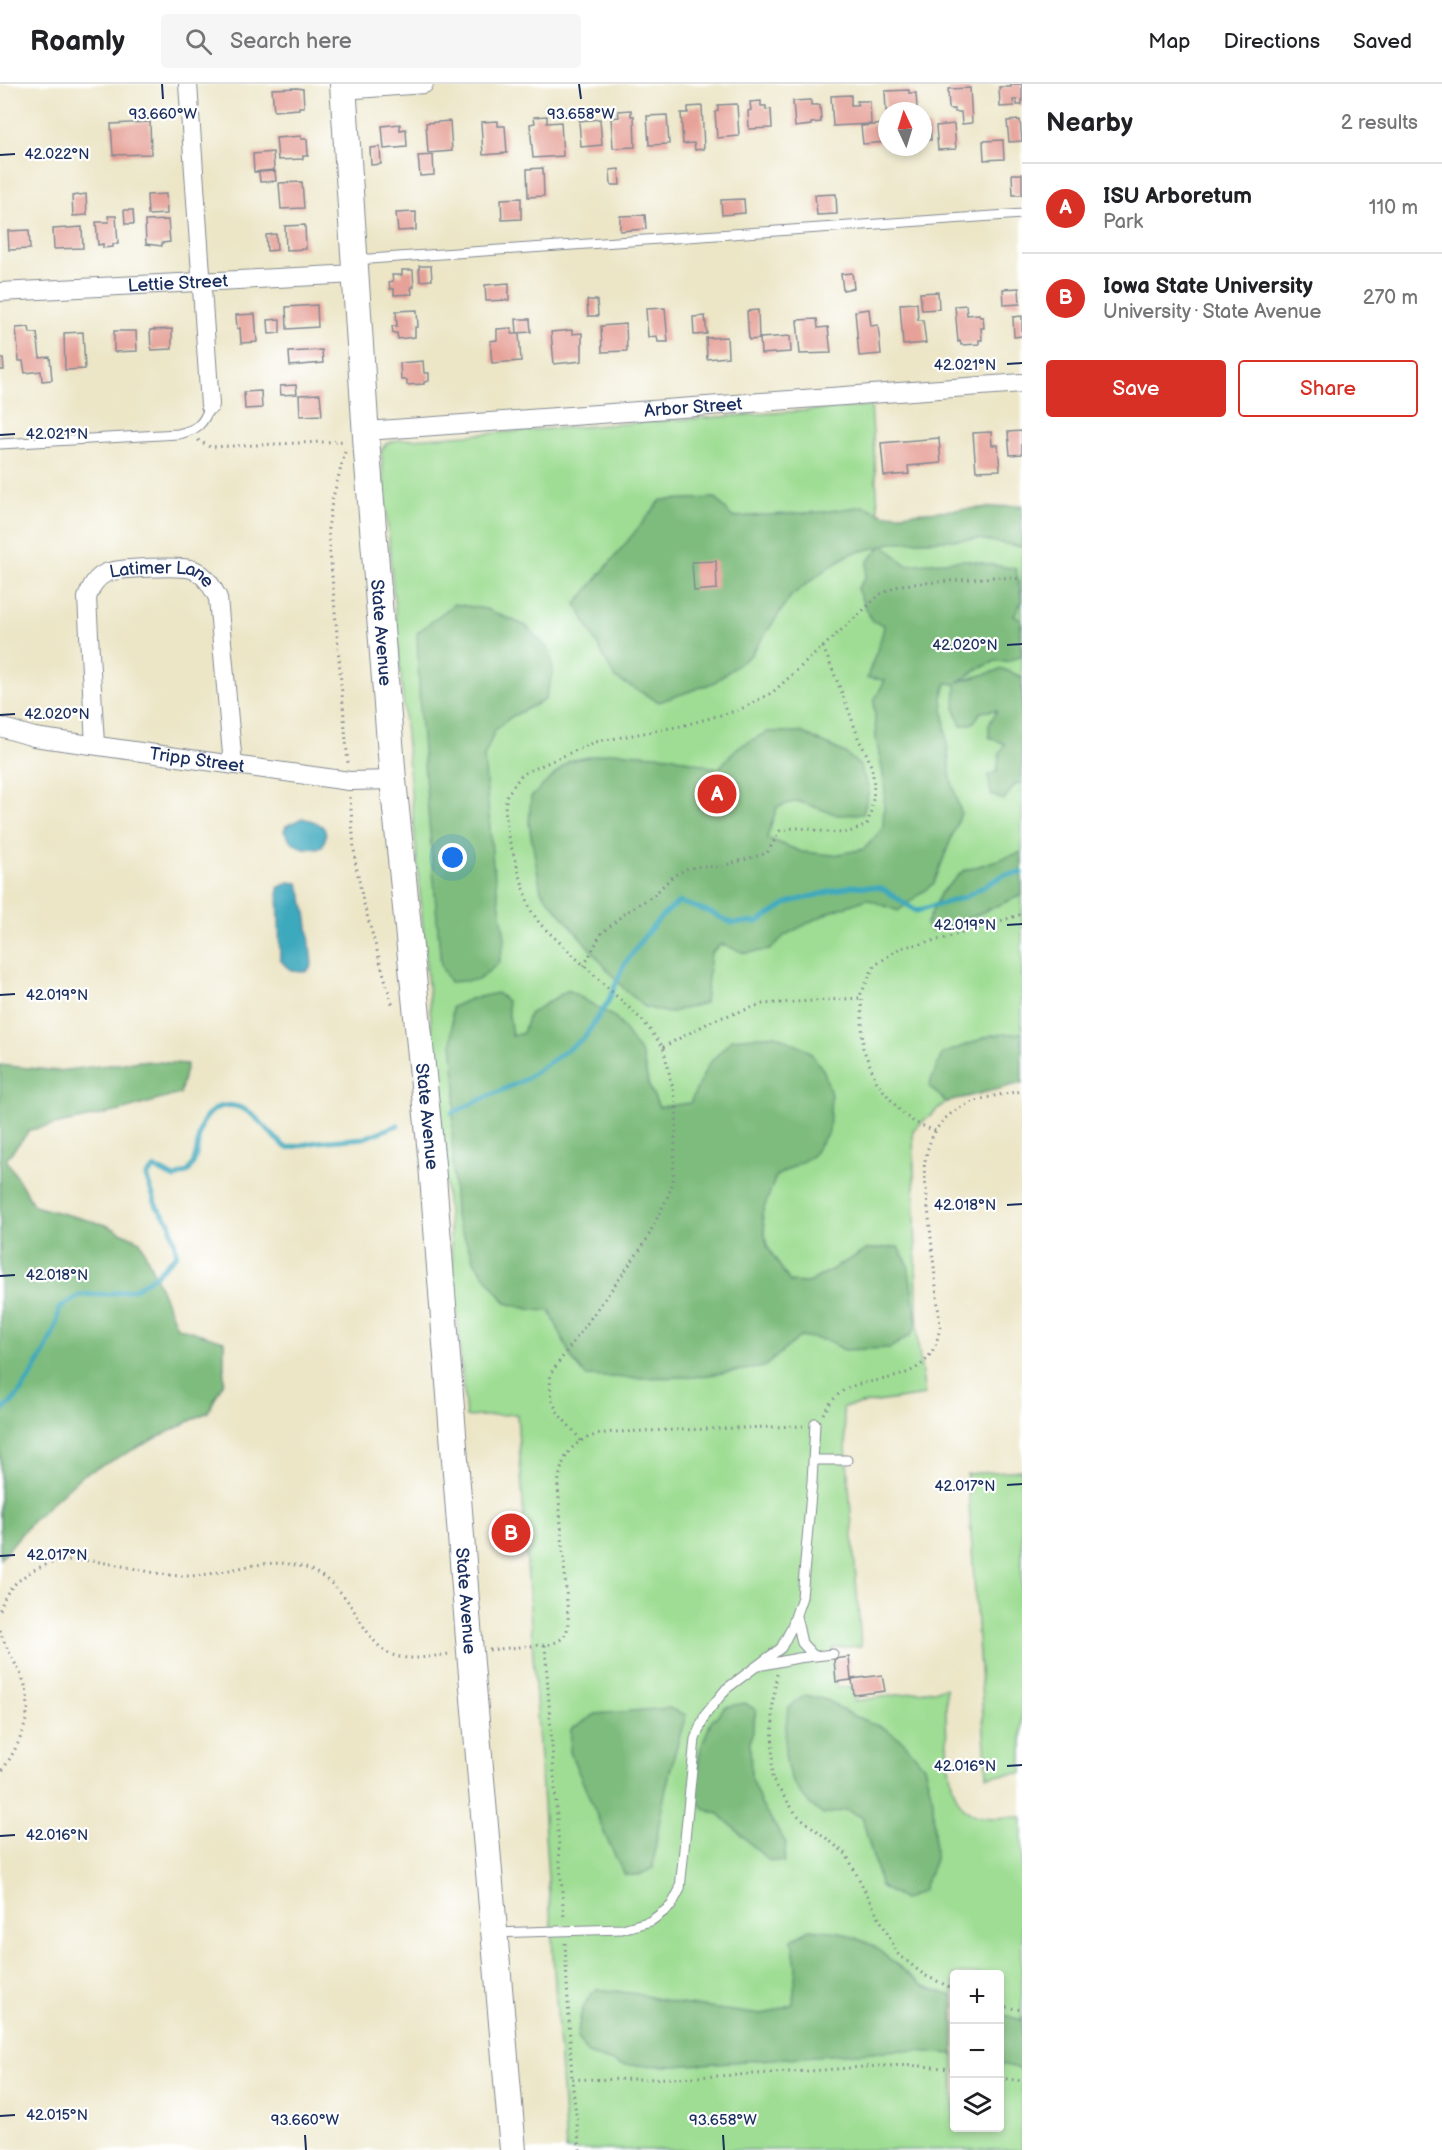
<!DOCTYPE html>
<html lang="en">
<head>
<meta charset="utf-8">
<style>
	:root { --surface:#fff; --page:#f6f6f6; --text:#202124; --muted:#757577; --line:#e0e0e0; --accent:#d93025 }
	body { margin:0; font-family:"Balsamiq Sans",sans-serif; background:var(--page); color:var(--text) }
	.controls { position:absolute; right:18px; bottom:18px; display:grid; overflow:hidden; border-radius:6px; box-shadow:0 3px 9px #0003 }
	.controls button { width:54px; height:54px; display:grid; place-items:center; padding:0; border:0; border-bottom:2px solid var(--line); background:var(--surface); color:var(--text); font:30px sans-serif }
	.compass { position:absolute; left:878px; top:18px; width:54px; height:54px; border-radius:50%; background:var(--surface); box-shadow:0 3px 9px #0003; rotate:356deg }
	.you { position:absolute; left:453px; top:774px; width:21px; height:21px; margin:-15px; border:4px solid #fff; border-radius:50%; background:#1a73e8; box-shadow:0 0 0 9px #1a73e833 }
	.badge { display:grid; place-items:center; width:39px; height:39px; border-radius:50%; background:var(--accent); color:#fff; font-size:20px; font-weight:700 }
	.pin { position:absolute; translate:-50% -50%; border:3px solid #fff; box-shadow:0 2px 6px #0006 }
	.list { margin:0; padding:0; list-style:none }
	h2 { display:flex; justify-content:space-between; align-items:center; height:78px; margin:0; padding:0 24px; font-size:26px }
	h2 small { font-size:20px; font-weight:400; color:var(--muted) }
	.list li { display:grid; grid-template-columns:39px 1fr auto; gap:18px; align-items:center; box-sizing:border-box; height:90px; padding:0 24px; border-top:2px solid var(--line) }
	.list b { display:block; font-size:22px; white-space:nowrap }
	.list p { margin:0; font-size:20px; white-space:nowrap; color:var(--muted) }
	.list em { font-size:20px; font-style:normal; color:var(--muted) }
	.actions { display:flex; gap:12px; padding:18px 24px }
	.actions a { flex:1; padding:14px 0; border:2px solid var(--accent); border-radius:6px; text-align:center; font-size:21px; color:var(--accent) }
	.actions .main { background:var(--accent); color:#fff }
	.icon { flex:none; width:33px; height:33px; fill:none; stroke:currentColor; stroke-width:2; stroke-linecap:round; stroke-linejoin:round }
	.map { position:relative; flex:none; width:1022px; height:2066px; overflow:hidden }
	header { display:flex; align-items:center; gap:36px; box-sizing:border-box; height:84px; padding:0 30px; background:var(--surface); border-bottom:2px solid var(--line) }
	header strong { font-size:28px }
	nav { display:flex; gap:33px; margin-inline-start:auto; font-size:21px }
	.search { width:420px; height:54px; background:var(--page); display:flex; align-items:center; gap:15px; box-sizing:border-box; padding:0 21px; border-radius:6px; color:var(--muted); font-size:22px }
	main { display:flex }
	aside { flex:1; background:var(--surface) }
	.map>svg:first-child { display:block }
	.green { fill:#9edd93; stroke:#5c8678; stroke-width:1.5; fill-rule:evenodd }
	.forest { fill:#7ebc7d; stroke:#4c766e; stroke-width:1.5 }
	.water { fill:#3da9bd; stroke:#2c6c8e; stroke-width:1.5 }
	.lines { fill:none; stroke-linecap:round; stroke-linejoin:round }
	.stream { stroke:#3da9bd; stroke-width:5 }
	.building { fill:#e6a198 }
	.lane-casing { stroke:#848a92; stroke-width:11 }
	.street-casing { stroke:#848a92; stroke-width:20 }
	.secondary-casing { stroke:#848a92; stroke-width:28 }
	.path { stroke:#848a92; stroke-width:3; stroke-dasharray:1.5 4.5; stroke-linecap:butt }
	.lane { stroke:#fff; stroke-width:9 }
	.street { stroke:#fff; stroke-width:18 }
	.secondary { stroke:#fff; stroke-width:26 }
	.ticks { fill:none; stroke:#1b2f5e; stroke-width:2 }
	.labels { text-anchor:middle; stroke-width:4.5; stroke-linejoin:round; paint-order:stroke }
	.street-label { font-size:18px; fill:#1b2f5e; stroke:#fff }
	.ticks-label { font-size:15px; text-anchor:middle; fill:#1b2f5e; stroke:#fff; stroke-width:4.5; stroke-linejoin:round; paint-order:stroke }
</style>
</head>
<body>
<header>
<strong>Roamly</strong>
<div class="search"><svg class="icon" aria-label="search" viewBox="0 0 24 24"><circle cx="10" cy="10" r="6"/><path d="M15 15l6 6"/></svg>Search here</div>
<nav><a>Map</a><a>Directions</a><a>Saved</a></nav>
</header>
<main>
<div class="map">
<svg width="1022" height="2066" viewBox="0 0 1022 2066">
	<rect width="100%" height="100%" fill="#fff"/>
	<filter id="ink" filterUnits="userSpaceOnUse"><feTurbulence type="fractalNoise" baseFrequency=".0167" numOctaves="2"/><feDisplacementMap in="SourceGraphic" scale="12" xChannelSelector="R" yChannelSelector="G"/><feConvolveMatrix kernelMatrix="1 2 1 2 8 2 1 2 1" color-interpolation-filters="sRGB"/></filter>
	<filter id="wash" filterUnits="userSpaceOnUse"><feTurbulence type="fractalNoise" baseFrequency=".008" numOctaves="4" result="noise"/><feDisplacementMap in="SourceGraphic" scale="24" xChannelSelector="R" yChannelSelector="G"/><feGaussianBlur stdDeviation="1.35" result="paint"/><feColorMatrix in="noise" values="0 0 0 0 0 0 0 0 0 0 0 0 0 0 0 0 0 1.4 0 .05"/><feComposite in="paint" operator="in"/></filter>
	<g filter="url(#wash)">
		<rect width="100%" height="100%" fill="#ece6c7"/>
		<path class="green" d="M871,322L880,452L1022,443V999L946,1018L913,1046L918,1260L925,1311L843,1323L861,1562L833,1564L837,1604L852,1602L855,1617L946,1604C947,1633 942,1708 967,1727C981,1737 1005,1733 1022,1733V2066H566L517,1330L466,1333L381,367L386,360L398,356ZM954,1890H1000V2044H954Z
			M1022,1386V1689L987,1692L967,1390Z"/>
		<path class="forest" d="M716,414L732,433L823,428L864,422L885,431L1022,421V463L979,455L895,458L884,461L906,481L965,476L1016,485L1022,517L1014,532L1022,536L1020,550L1022,571L1009,577H996L980,584L958,598L1003,585L1022,593V699L1015,700L1004,716L991,711L988,691L997,688L1000,669L1005,660L989,653V641L997,626L981,628L973,639L961,642L955,625L956,600L946,599L942,614L951,696L961,729L934,799L898,827L867,815L830,828L785,851L770,866L745,869L721,860L711,869L705,919L668,929L645,923L624,905L541,807L529,740L531,713L569,677L612,668L670,672L718,685L737,664L767,648H801L845,669L860,682L869,706L863,730L838,731L797,717L777,723L767,754L802,768L834,771L864,765L883,744L885,701L876,654L874,617L885,596L867,594C872,576 882,559 884,541L872,537L857,505L865,494L868,477L882,462L850,470L833,480L791,512L751,571L713,599L659,618L615,594L576,520L661,416Z
			M454,520L486,525L526,542L550,567L553,588L545,616L511,633L495,646L484,673L493,780L505,854L499,879L478,896L450,898L441,882L420,631L417,549Z
			M1022,768V811L953,841L931,847L926,841L941,809L963,787Z
			M568,906L616,934L642,971L649,1002L659,1023L690,1019L708,981L732,955L776,951L809,967L824,987L831,1011L829,1047L812,1072L776,1092L762,1130L767,1162L790,1198L808,1199L868,1165L898,1163L908,1180L917,1239L911,1251L890,1264L844,1266L829,1257L801,1252L764,1283L694,1293L632,1294L586,1292L572,1275L550,1227L533,1226L506,1219L476,1180L455,1133L452,1051L456,1005L452,956V923L470,915L497,909L507,917L512,952L523,949L529,930Z
			M1022,949V999L946,1018L929,1002L942,970L992,951Z
			M141,977L187,980L180,1010L120,1027L30,1046L6,1075L34,1122L106,1141L140,1157L177,1243L224,1257V1297L208,1328L81,1392L33,1436L0,1475V981L58,987Z
			M805,1611L827,1616L851,1631L884,1644L904,1658L924,1682L933,1716L935,1775L923,1806L904,1816L881,1803L862,1733L847,1726L823,1731C781,1700 782,1672 788,1624Z
			M745,1619L756,1626L750,1657L751,1692L761,1720L786,1759L784,1778L768,1776L719,1730L704,1725L696,1714V1692L701,1664L711,1638L725,1623Z
			M668,1624L686,1631C670,1682 658,1731 653,1784L639,1791H625L609,1760L570,1668L571,1645L596,1630Z
			M810,1845L841,1848L872,1861L922,1901L954,1913V1970L900,1966L674,1982L622,1981L588,1970L577,1954C580,1935 581,1918 597,1905L637,1910L680,1920L762,1931L793,1920L796,1883L792,1856Z
			M1000,1930L1022,1936V1985L1000,1980Z"/>
		<path class="water" d="M302,734C320,738 332,743 322,763C306,767 292,763 284,747L286,742Z
			M289,798L298,799C308,825 309,854 312,881L307,887C294,890 287,885 280,875L278,804Z"/>
		<g class="lines">
			<path class="stream" d="M452,1029L524,996L584,954L608,918L624,881L643,854L660,834L679,818L707,827L732,839L758,838L790,818L852,802L882,804L916,827L965,813L1004,791L1022,789
				M0,1327C20,1319 48,1263 56,1242C58,1237 58,1230 59,1224L81,1211L109,1210L135,1205L157,1190L177,1170L170,1139L157,1123L146,1092L155,1084L174,1094L189,1087C192,1082 195,1076 196,1070C199,1060 197,1048 203,1038C208,1030 215,1023 224,1022C251,1017 267,1050 287,1064L317,1058L364,1054L398,1041"/>
		</g>
		<g id="blocks">
			<path class="building" d="M1011,0H1022V21H1017V16H1013L1014,22L1000,23L999,3H1011Z
				M297,4L303,5L304,23H299V25L274,27L272,5Z
				M970,4L972,39L962,40L961,28H955L954,25H949L948,5Z
				M909,6V9H916L917,24H911V27H886L885,7Z
				M851,11V21H858L857,17H870L871,40L833,42L831,12Z
				M811,16V21H820L821,38L811,39V41L795,43L793,17Z
				M761,17V22H766V26L771,25L772,44L749,45L748,27L751,26L750,18Z
				M737,20L739,52L717,54L715,28L718,27V21Z
				M702,22L704,65L695,66L694,59L683,60L681,29H688V23Z
				M631,26V32H634L635,63L613,64L611,34L619,33L618,27Z
				M667,31L669,60L649,61L647,32Z
				M547,32V39L561,38L563,72L533,74L530,40L535,39L534,33Z
				M600,35L602,61L581,63L579,37Z
				M1020,36L1022,57L1009,58L1007,37Z
				M450,37L452,67L428,69L426,39Z
				M498,37V42H505L507,69L483,71L481,38Z
				M150,38L151,70L113,71L111,40Z
				M400,40V46L406,45L407,63L384,65L382,42Z
				M885,40L887,58L863,60L861,42Z
				M954,40L956,65L938,66L936,42Z
				M923,42H930L931,56H923Z
				M301,52V55H307L308,72H303V75L278,76L276,54Z
				M1003,56L1004,75L984,76L983,57Z
				M380,63L381,80L371,81L370,64Z
				M273,68L274,86L254,88L253,70Z
				M433,71L434,91L420,92L418,72Z
				M543,84L544,112L528,113L527,85Z
				M619,85L620,101H611L610,86Z
				M275,87L276,97L260,98L259,88Z
				M1012,90H1022V111H1013Z
				M302,98L304,124L281,125L279,99Z
				M86,110L87,131L73,132L72,112Z
				M166,110L167,130L148,131L147,111Z
				M836,110L837,130L817,131L815,111Z
				M521,114V135L502,136L501,115Z
				M744,115L745,129L722,131L721,116Z
				M124,126H133L134,140H125Z
				M416,128V146L398,147L396,129Z
				M645,131L646,145L620,147V132Z
				M108,132H116L118,160H113V163L103,164V160L98,161L96,138H109Z
				M168,136L170,158L162,159V162L146,160L145,137Z
				M305,141L306,165L286,166L285,142Z
				M82,143L83,164L54,165L53,145Z
				M29,146L30,165L9,166L8,147Z
				M276,150L277,166L267,167L266,151Z
				M419,182H431L432,196L420,197Z
				M402,186H413L414,203H411L412,210L394,211V205H390L389,198L393,197L392,191H402Z
				M852,189L854,204L843,206L841,190Z
				M509,199V216L486,217L485,201Z
				M1019,204L1020,220L1004,221L1003,205Z
				M938,208L939,225L922,226L920,209Z
				M587,216H597L598,232H588Z
				M917,219L918,236H923L926,259L903,261L900,220Z
				M317,221L318,243L287,245L286,223Z
				M966,221L967,231L979,230L980,233L983,232L984,244H981L982,256H979V260L961,261L960,257L958,258L955,222Z
				M665,224L668,258H658L657,252L648,253L646,225Z
				M869,225L871,242L878,241L881,270L859,272L855,227Z
				M417,226L418,243H415V253L398,255L397,249H393L392,242H397L396,227Z
				M758,226L759,255L749,256L747,227Z
				M255,230L257,258L241,259L240,244L237,245L236,231Z
				M705,232L707,250L694,251L693,233Z
				M1022,232V252L1014,253L1013,233Z
				M280,235V249L269,250L268,236Z
				M516,235H530L531,248L517,249Z
				M817,235L818,244L828,243L831,269L800,270L797,236Z
				M626,240L627,267L602,268L601,242Z
				M29,243L30,249H37L40,274L50,273L52,296L42,297L41,287L25,289L23,277H19L16,244Z
				M511,244L512,250H519L521,277L492,279L490,257L497,256V245Z
				M172,245V265L151,266L150,246Z
				M572,246V250L582,249V277L554,280L551,248Z
				M114,247H136L137,267L114,268Z
				M83,248L85,285L65,286L64,249Z
				M790,252L791,268L761,270L760,254Z
				M727,253L728,273L707,275L706,254Z
				M322,266L323,279L290,282L289,268Z
				M0,274H3L4,286H0Z
				M423,277L424,289H429V297L424,298V300L407,301V296H401L400,279Z
				M296,301L297,310L281,311L280,302Z
				M261,307L262,324L245,325L244,308Z
				M320,310L322,331L300,332L299,311Z
				M1022,347V370L1010,371L1008,348Z
				M991,348L992,361H998L1000,386L976,387L973,349Z
				M939,354L941,379L908,382L909,390L884,392L881,359Z
				M716,477L717,505L694,507L692,478Z
				M849,1573L851,1596L836,1598L834,1575Z
				M882,1591L885,1607L854,1611L852,1595Z"/>
		</g>
	</g>
	<g filter="url(#ink)">
		<use href="#blocks" fill-opacity="0" stroke="#848a92" stroke-width="1.5"/>
		<g class="lines">
			<defs>
				<path id="lane" d="M355,176L1022,130
					M0,360L178,350C197,346 204,340 210,321
					M813,1376H847
					M796,1532L802,1559L814,1572
					M758,1582L798,1574L833,1570
					M496,1849L622,1845L651,1837L671,1822L680,1805L695,1655L705,1631L726,1605L781,1564L791,1545L802,1513L812,1398L815,1339"/>
				<g id="street">
					<path d="M188,0L210,321"/>
					<path d="M343,6L424,0"/>
					<path id="s1" d="M0,208L356,190"/>
					<path id="s2" d="M366,347L1022,299"/>
					<path id="s3" d="M0,643L34,653L349,697L393,696"/>
					<path id="s4" d="M95,661L87,514C91,503 95,494 106,489C118,484 182,481 194,486C206,491 212,503 218,514L233,681"/>
				</g>
				<g id="secondary">
					<path id="s5" d="M343,0L367,368L393,696L432,1080L470,1568L513,2066"/>
				</g>
			</defs>
			<use href="#lane" class="lane-casing"/>
			<use href="#street" class="street-casing"/>
			<use href="#secondary" class="secondary-casing"/>
			<path class="path" d="M198,356L210,363L345,357
				M345,368L332,417L328,445L348,680
				M350,713L355,776L363,817L393,923
				M584,882L601,850L625,829L654,811L673,792L687,785L701,782L719,783L767,769L780,747C785,746 790,744 795,744C822,744 841,757 867,740C875,718 877,693 867,671C864,664 859,658 857,650C847,620 835,592 823,563
				M663,963L714,936L763,920L861,914
				M935,1047L914,1038L901,1028L877,999L863,964L861,910L874,882L900,864L946,854L1022,830
				M823,1330C830,1319 836,1310 848,1304C858,1299 869,1298 880,1296C914,1290 935,1279 940,1242L924,1084C931,1024 970,1015 1022,1007
				M580,1357C575,1346 566,1340 559,1330C551,1318 549,1303 551,1289L645,1159L669,1110L673,1096L677,1022L663,963L644,938L540,840L530,825L508,752L505,725L507,711L522,690L595,658L681,642L739,626L773,608L881,510L901,501L995,493L1022,495
				M0,1526C4,1510 13,1500 26,1491C74,1457 134,1492 186,1492C229,1492 273,1466 315,1488C327,1495 338,1504 346,1515C361,1534 373,1569 400,1573C416,1576 434,1572 449,1570
				M0,1546C5,1563 15,1578 22,1593C37,1628 20,1660 0,1690
				M545,1561L564,1835
				M489,1566L550,1560C566,1556 569,1547 568,1532L558,1402C562,1365 577,1352 613,1348L803,1342
				M777,1590L773,1616L772,1695L796,1730L846,1770L898,1870L924,1891L954,1905
				M565,1859L572,1995
				M1000,1922L1022,1926
				M1000,1994L1022,1997
				M580,2066L572,1995C651,1997 730,1991 809,1987C857,1984 907,1977 954,1986"/>
			<use href="#lane" class="lane"/>
			<use href="#street" class="street"/>
			<use href="#secondary" class="secondary"/>
		</g>
	</g>
	<path class="ticks" d="M162,0L163,15M579,0L581,15M0,71L15,70M1007,280L1022,279M0,351L15,350M1007,561L1022,560M0,631L15,630M1007,841L1022,840M0,911L15,910M1007,1121L1022,1120M0,1192L15,1191M1007,1401L1022,1400M0,1472L15,1471M1007,1682L1022,1681M0,1752L15,1751M0,2032L15,2031M305,2051L306,2066M723,2051L724,2066"/>
	<g class="labels">
		<g class="street-label">
			<text dy="6" stroke="none"><textPath href="#s1" startOffset="178">Lettie Street</textPath></text>
			<text dy="6" stroke="none"><textPath href="#s2" startOffset="328">Arbor Street</textPath></text>
			<text dy="6" stroke="none"><textPath href="#s4" startOffset="237">Latimer Lane</textPath></text>
			<text dy="6" stroke="none"><textPath href="#s5" startOffset="550">State Avenue</textPath></text>
			<text dy="6" stroke="none"><textPath href="#s3" startOffset="200">Tripp Street</textPath></text>
			<text dy="6" stroke="none"><textPath href="#s5" startOffset="1036">State Avenue</textPath></text>
			<text dy="6" stroke="none"><textPath href="#s5" startOffset="1522">State Avenue</textPath></text>
		</g>
	</g>
	<g class="ticks-label">
		<text x="163" y="35">93.660°W</text>
		<text x="581" y="35">93.658°W</text>
		<text x="57" y="75">42.022°N</text>
		<text x="965" y="286">42.021°N</text>
		<text x="57" y="355">42.021°N</text>
		<text x="965" y="566">42.020°N</text>
		<text x="57" y="635">42.020°N</text>
		<text x="965" y="846">42.019°N</text>
		<text x="57" y="916">42.019°N</text>
		<text x="965" y="1126">42.018°N</text>
		<text x="57" y="1196">42.018°N</text>
		<text x="965" y="1407">42.017°N</text>
		<text x="57" y="1476">42.017°N</text>
		<text x="965" y="1687">42.016°N</text>
		<text x="57" y="1756">42.016°N</text>
		<text x="57" y="2036">42.015°N</text>
		<text x="305" y="2041">93.660°W</text>
		<text x="723" y="2041">93.658°W</text>
	</g>
</svg>
<div class="controls">
<button>+</button>
<button>−</button>
<button><svg class="icon" aria-label="layers" viewBox="0 0 24 24"><path d="M12 4l9 5-9 5-9-5zM3 14l9 5 9-5"/></svg></button>
</div>
<svg class="compass" viewBox="-18 -18 36 36"><path d="M0-13l5 13h-10z" fill="#e53935"/><path d="M0 13l5-13h-10z" fill="#757577"/></svg>
<div class="you"></div>
<div class="pin badge" style="left:717px;top:710px">A</div>
<div class="pin badge" style="left:511px;top:1449px">B</div>
</div>
<aside>
<h2>Nearby<small>2 results</small></h2>
<ul class="list">
<li><span class="badge">A</span><div><b>ISU Arboretum</b><p>Park</p></div><em>110 m</em></li>
<li><span class="badge">B</span><div><b>Iowa State University</b><p>University · State Avenue</p></div><em>270 m</em></li>
</ul>
<div class="actions"><a class="main">Save</a><a>Share</a></div>
</aside>
</main>
</body>
</html>
